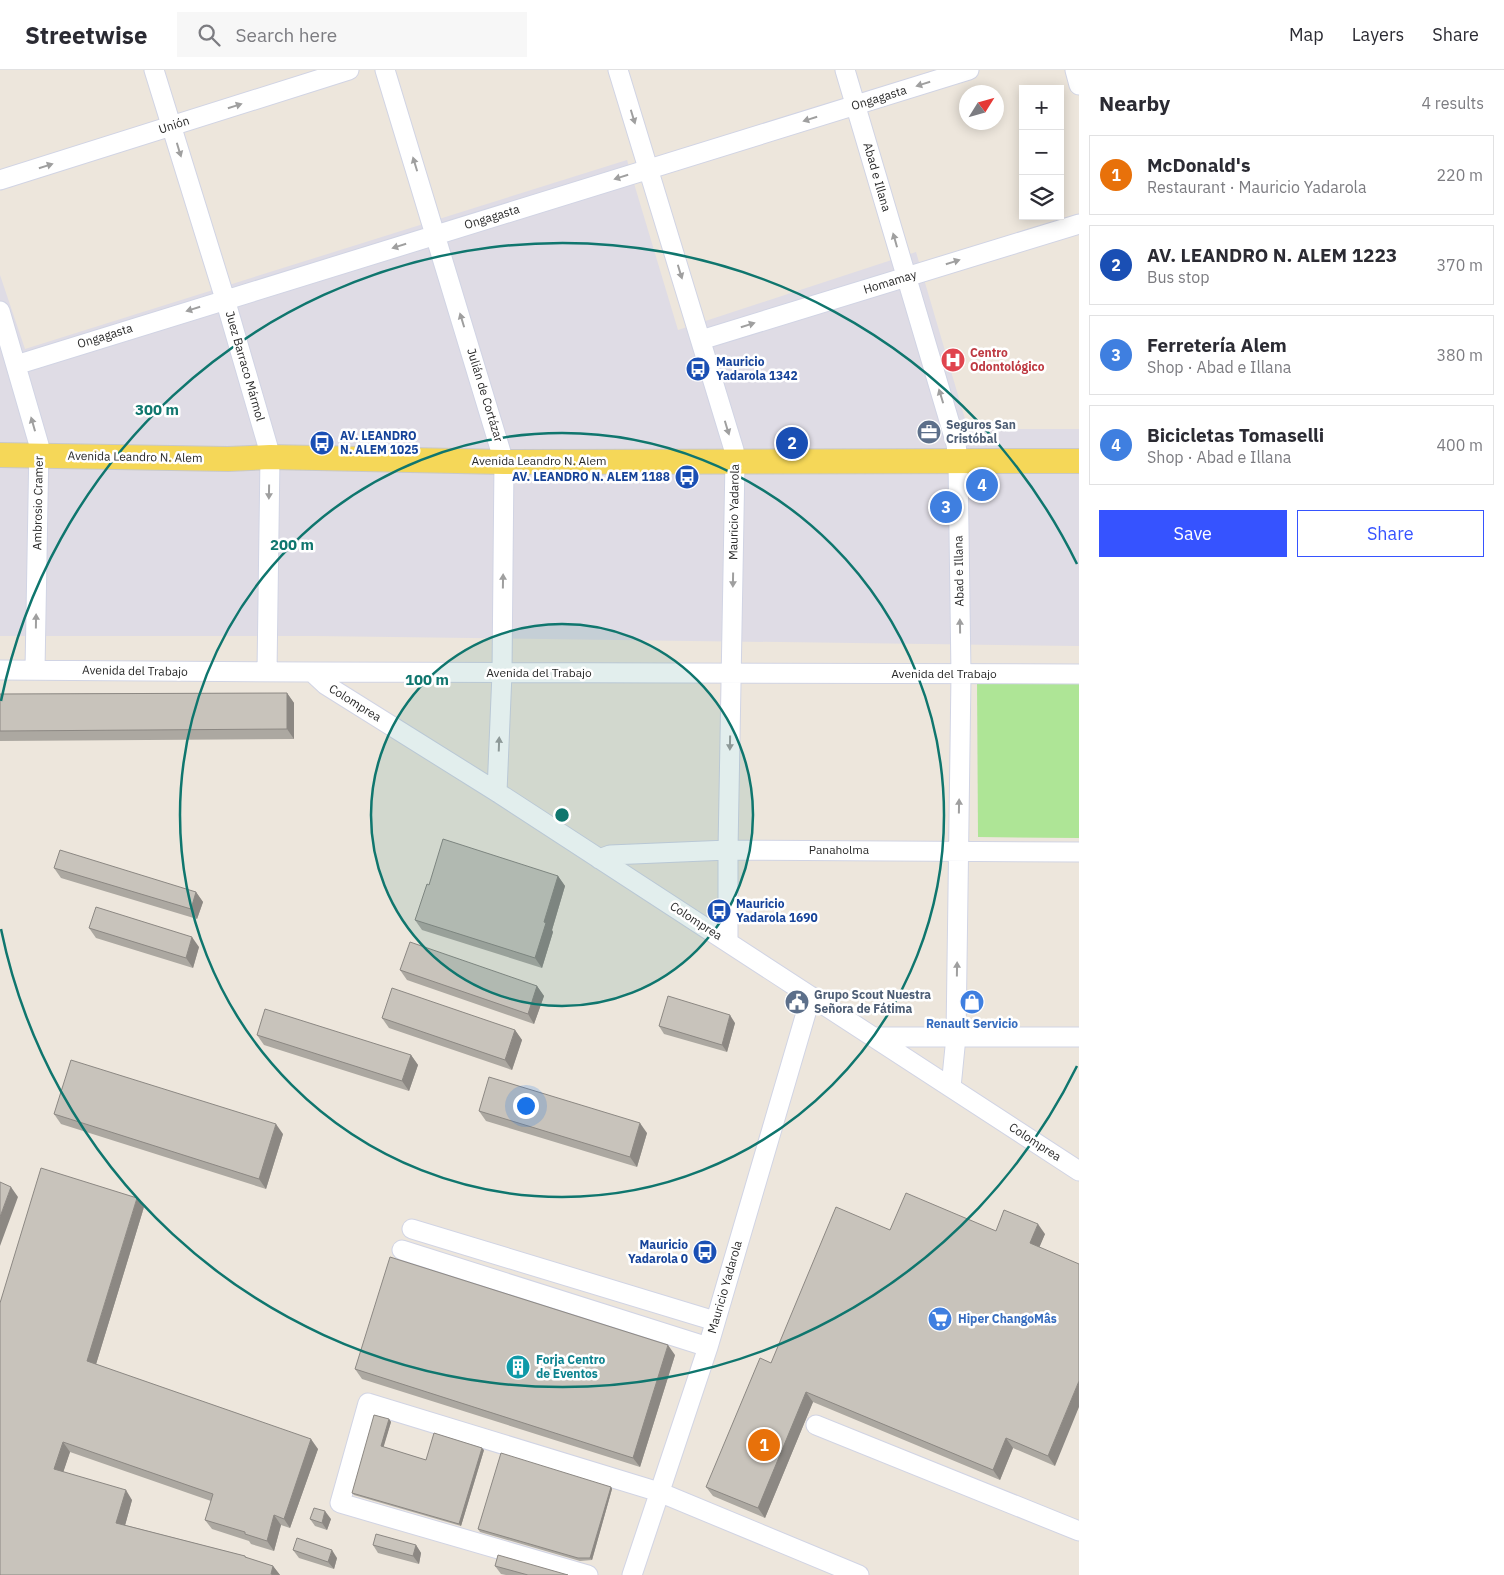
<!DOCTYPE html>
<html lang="en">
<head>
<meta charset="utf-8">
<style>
	:root { --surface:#fff; --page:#f7f7f7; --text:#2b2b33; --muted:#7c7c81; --line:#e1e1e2; --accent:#3653ff }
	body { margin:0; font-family:"IBM Plex Sans",sans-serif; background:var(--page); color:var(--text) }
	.controls { position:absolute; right:15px; top:15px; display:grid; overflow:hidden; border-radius:0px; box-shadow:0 2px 12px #0003 }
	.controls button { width:45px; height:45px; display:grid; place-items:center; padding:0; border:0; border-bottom:1px solid var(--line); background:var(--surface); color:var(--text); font:25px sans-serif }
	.compass { position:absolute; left:959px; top:15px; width:45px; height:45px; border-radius:50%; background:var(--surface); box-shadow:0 2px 12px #0003; rotate:53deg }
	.you { position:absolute; left:525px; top:1035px; width:18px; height:18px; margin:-12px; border:4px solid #fff; border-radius:50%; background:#1a73e8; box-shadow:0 0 0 8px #1a73e833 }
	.badge { display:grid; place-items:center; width:32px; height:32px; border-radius:50%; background:var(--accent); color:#fff; font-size:16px; font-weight:700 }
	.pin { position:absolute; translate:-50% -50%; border:2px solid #fff; box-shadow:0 1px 5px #0006 }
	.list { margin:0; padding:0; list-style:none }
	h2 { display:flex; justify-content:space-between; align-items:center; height:65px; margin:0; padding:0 20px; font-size:21px }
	h2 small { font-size:16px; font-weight:400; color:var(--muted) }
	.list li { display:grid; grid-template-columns:32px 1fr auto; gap:15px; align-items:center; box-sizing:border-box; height:80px; margin:0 10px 10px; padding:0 10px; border:1px solid var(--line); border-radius:0px }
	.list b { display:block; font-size:19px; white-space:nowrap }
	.list p { margin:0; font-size:16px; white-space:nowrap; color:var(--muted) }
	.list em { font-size:16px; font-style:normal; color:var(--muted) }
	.actions { display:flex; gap:10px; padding:15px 20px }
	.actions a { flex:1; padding:11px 0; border:1px solid var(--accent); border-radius:0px; text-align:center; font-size:18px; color:var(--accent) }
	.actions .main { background:var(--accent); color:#fff }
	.icon { flex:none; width:28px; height:28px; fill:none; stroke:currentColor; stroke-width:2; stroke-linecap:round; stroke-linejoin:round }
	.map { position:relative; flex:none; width:1079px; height:1505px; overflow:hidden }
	header { display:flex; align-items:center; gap:30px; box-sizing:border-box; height:70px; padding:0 25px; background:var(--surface); border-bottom:1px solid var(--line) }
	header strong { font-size:24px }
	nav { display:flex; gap:28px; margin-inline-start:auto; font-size:18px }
	.search { width:350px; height:45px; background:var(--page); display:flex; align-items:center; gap:12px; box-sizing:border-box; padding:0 18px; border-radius:0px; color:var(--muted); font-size:19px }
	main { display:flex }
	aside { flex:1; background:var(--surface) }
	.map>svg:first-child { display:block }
	.industrial { fill:#dfdce5 }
	.green { fill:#aee596 }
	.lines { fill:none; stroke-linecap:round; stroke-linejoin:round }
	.minor-casing { stroke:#d1d4e4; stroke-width:21 }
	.major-casing { stroke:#c8c8c8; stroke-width:26 }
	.minor { stroke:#fff; stroke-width:19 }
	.major { stroke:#f5d758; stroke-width:24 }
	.wall { fill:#aca8a1 }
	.shaded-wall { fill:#8c8883 }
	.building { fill:#c8c3bb; stroke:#8c8883 }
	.oneway { fill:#9f9f9f }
	.ring { fill:none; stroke:#0f766e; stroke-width:2.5 }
	.labels { text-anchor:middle; stroke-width:5; stroke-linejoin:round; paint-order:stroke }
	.street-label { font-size:12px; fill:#2a2a2a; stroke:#fff }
	.health-label { font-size:12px; font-weight:bold; fill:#be3a42; stroke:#fff; text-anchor:start }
	.transit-label { font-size:12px; font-weight:bold; fill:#164399; stroke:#fff; text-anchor:start }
	.service-label { font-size:12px; font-weight:bold; fill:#4e5e75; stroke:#fff; text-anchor:start }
	.shop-label { font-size:12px; font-weight:bold; fill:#366cbe; stroke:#fff }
	.culture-label { font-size:12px; font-weight:bold; fill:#0d838f; stroke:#fff; text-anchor:start }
	.centre { fill:#0f766e; stroke:#fff; stroke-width:2.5 }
	.ring-label { font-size:15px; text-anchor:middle; font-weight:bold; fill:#0f766e; stroke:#fff; stroke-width:5; stroke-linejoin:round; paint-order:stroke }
</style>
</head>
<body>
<header>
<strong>Streetwise</strong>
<div class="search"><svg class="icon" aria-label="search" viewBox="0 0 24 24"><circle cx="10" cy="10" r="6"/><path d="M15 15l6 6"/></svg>Search here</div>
<nav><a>Map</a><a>Layers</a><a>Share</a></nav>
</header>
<main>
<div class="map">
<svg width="1079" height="1505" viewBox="0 0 1079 1505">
	<rect width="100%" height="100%" fill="#ede6dc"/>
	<path class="industrial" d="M627,90L678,260L916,182L968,359H1079V576L315,566H0V205L25,279Z"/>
	<path class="green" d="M977,611L1079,612V768L978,767Z"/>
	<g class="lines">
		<defs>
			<path id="minor" d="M154,0L225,229L268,377L270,387L267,602
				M385,0L504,392L502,603L497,722
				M618,0L734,380L735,391L728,780V872
				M845,0L956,374L958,390L961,605L956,967L951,1017
				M1075,0L1079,15
				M0,110L349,0
				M0,241L39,375L35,600
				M701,270L1079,154
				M16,295L969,0
				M0,600L312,602L1079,604
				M312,602L326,615L497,722L1079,1101
				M599,789L610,785L728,780L1079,782
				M874,967H1079
				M412,1159L715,1251
				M402,1180L708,1277
				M816,1355L1079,1461
				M588,1505L340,1433L368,1333L659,1422L859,1505
				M632,1505L708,1277L811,926"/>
			<path id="major" d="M0,385L228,389L270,387L504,392L1079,391"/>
		</defs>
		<use href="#minor" class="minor-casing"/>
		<use href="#major" class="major-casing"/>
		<use href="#minor" class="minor"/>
		<use href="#major" class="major"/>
	</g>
	<path class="wall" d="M287,623L294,633V669L0,671V624Z
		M54,798L196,822L203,832L197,849L61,808Z
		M558,806L565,816L552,860L553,862L542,898L422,860L415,850L429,815Z
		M89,858L199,877L193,898L96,868Z
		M400,900L537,916L544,926L534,954L407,910Z
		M382,948L515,960L522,970L512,1000L389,958Z
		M735,953L727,982L664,964L659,956Z
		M257,965L411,985L418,995L409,1021L264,975Z
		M479,1041L647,1063L637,1097L486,1051Z
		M54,1044L283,1064L266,1119L61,1054Z
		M144,1137L96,1294L318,1379L290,1458L281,1455L274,1481L251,1474L249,1471L212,1459L205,1450L211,1431L70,1382L63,1402L132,1430L125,1455L245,1486L247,1488L273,1496L280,1505H0Z
		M890,1160L996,1161L1045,1164L1039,1177L1055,1396L1013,1378L1000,1410L813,1332L765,1448L713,1426L706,1417L771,1293Z
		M675,1285L640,1397L362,1309L355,1299Z
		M389,1349L391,1352L383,1377L426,1390L484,1380L461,1456L354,1425L352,1423Z
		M611,1417L612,1419L592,1490L580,1491L480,1462L478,1459Z
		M310,1449H331L327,1460L315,1456Z
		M373,1475H416L421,1483L419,1494L378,1483Z
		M293,1480L337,1488L334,1499L299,1488Z
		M495,1496L568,1505H506L501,1504Z"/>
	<path class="shaded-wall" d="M287,623L294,633V669L287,659Z
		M558,806L565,816L552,860L553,862L542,898L535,888L544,852Z
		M196,822L203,832L197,849L191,839Z
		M192,867L199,877L193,898L186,888Z
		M537,916L544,926L534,954L528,944Z
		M730,945L735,953L727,982L722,975Z
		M515,960L522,970L512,1000L505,990Z
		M411,985L418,995L409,1021L402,1011Z
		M640,1053L647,1063L637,1097L630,1087Z
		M276,1054L283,1064L266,1119L259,1109Z
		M11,1117L18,1127L0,1176V1147Z
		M137,1128L144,1137L94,1301L87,1291Z
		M1038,1154L1045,1164L1037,1183L1030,1173Z
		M668,1275L675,1285L640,1397L633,1388Z
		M1079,1311V1337L1055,1396L1048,1386Z
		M806,1322L813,1332L765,1448L758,1438Z
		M389,1349L391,1352L383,1379L381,1376Z
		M1006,1368L1013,1378L1000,1410L993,1400Z
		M311,1369L318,1379L290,1458L284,1449Z
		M63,1372L70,1382L61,1409L54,1399Z
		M482,1378L484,1380L461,1456L459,1454Z
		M611,1417L612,1419L592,1490L590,1488Z
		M126,1420L132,1430L123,1463L116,1453Z
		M325,1441L331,1449L327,1460L322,1453Z
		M274,1445L281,1455L274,1481L267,1471Z
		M416,1475L421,1483L419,1494L413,1486Z
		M332,1480L337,1488L334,1499L328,1492Z
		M273,1496L280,1505H272L271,1504Z"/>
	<path class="building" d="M287,623V659L0,661V624Z
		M443,769L558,806L544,852L546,853L535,888L415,850L427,814L429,815Z
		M60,780L196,822L191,839L54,798Z
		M96,837L192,867L186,888L89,858Z
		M410,872L537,916L528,944L400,900Z
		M392,918L515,960L505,990L382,948Z
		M668,926L730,945L722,975L659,956Z
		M265,939L411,985L402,1011L257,965Z
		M71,990L276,1054L259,1109L54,1044Z
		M489,1007L640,1053L630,1087L479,1041Z
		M41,1098L137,1128L87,1291L311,1369L284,1449L274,1445L267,1471L245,1464V1462L205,1450L213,1424L63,1372L54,1399L126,1420L116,1453L245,1486V1487L273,1496L271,1504L274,1505H0V1233Z
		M0,1112L11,1117L0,1147Z
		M906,1123L996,1161L1004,1140L1038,1154L1030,1173L1079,1194V1311L1048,1386L1006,1368L993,1400L806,1322L758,1438L706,1417L760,1288L771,1293L836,1137L890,1160Z
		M390,1187L668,1275L633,1388L355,1299Z
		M374,1345L389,1349L381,1376L426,1390L434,1363L482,1378L459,1454L352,1423Z
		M501,1383L611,1417L590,1488H578L478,1459Z
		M314,1438L325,1441L322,1453L310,1449Z
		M376,1464L416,1475L413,1486L373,1475Z
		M297,1468L332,1480L328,1492L293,1480Z
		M498,1485L568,1505H528L495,1496Z"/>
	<defs><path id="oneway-solid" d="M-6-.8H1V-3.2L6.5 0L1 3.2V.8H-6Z" transform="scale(1.25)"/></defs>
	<g class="oneway">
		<use href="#oneway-solid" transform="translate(923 14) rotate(163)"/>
		<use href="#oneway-solid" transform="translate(235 36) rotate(-18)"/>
		<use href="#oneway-solid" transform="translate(633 47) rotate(73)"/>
		<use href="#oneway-solid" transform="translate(810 49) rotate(163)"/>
		<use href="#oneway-solid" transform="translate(179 80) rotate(73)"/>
		<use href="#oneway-solid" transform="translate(415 94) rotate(-107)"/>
		<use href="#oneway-solid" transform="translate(46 96) rotate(-18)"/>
		<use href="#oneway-solid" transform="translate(621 107) rotate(163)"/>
		<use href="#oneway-solid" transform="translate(895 170) rotate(-106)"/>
		<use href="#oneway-solid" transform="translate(399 176) rotate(163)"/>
		<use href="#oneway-solid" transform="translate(953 192) rotate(-17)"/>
		<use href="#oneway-solid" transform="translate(680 202) rotate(73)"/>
		<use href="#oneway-solid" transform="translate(193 239) rotate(163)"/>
		<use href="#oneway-solid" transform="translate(462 250) rotate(-107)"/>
		<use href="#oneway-solid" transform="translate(748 255) rotate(-17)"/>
		<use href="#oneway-solid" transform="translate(941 326) rotate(-107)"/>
		<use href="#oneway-solid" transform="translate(33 354) rotate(-106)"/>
		<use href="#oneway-solid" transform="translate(727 358) rotate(73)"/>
		<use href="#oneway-solid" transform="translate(269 422) rotate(91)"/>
		<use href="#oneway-solid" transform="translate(733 510) rotate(91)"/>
		<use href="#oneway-solid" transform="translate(503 511) rotate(-89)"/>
		<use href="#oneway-solid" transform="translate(36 551) rotate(-89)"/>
		<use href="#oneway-solid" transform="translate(960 556) rotate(-91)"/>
		<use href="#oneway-solid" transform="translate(730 673) rotate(91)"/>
		<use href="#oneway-solid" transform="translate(499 674) rotate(-88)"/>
		<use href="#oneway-solid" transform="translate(959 736) rotate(-89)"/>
		<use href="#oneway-solid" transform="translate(957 899) rotate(-89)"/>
	</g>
	<circle cx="562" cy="745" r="191" fill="#0f766e" fill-opacity=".12"/>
	<g class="ring">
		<circle cx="562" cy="745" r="191"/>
		<circle cx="562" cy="745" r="382"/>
		<path d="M1077 996A573 573 0 0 1 1 859M1 631A573 573 0 0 1 1077 494"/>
	</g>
	<defs>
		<symbol id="hospital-disc" viewBox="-11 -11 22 22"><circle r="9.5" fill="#e0444e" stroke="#fff"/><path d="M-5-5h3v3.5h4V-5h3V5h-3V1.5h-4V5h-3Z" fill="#fff"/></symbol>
		<symbol id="bus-disc" viewBox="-11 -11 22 22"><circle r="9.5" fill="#1a4fb4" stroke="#fff"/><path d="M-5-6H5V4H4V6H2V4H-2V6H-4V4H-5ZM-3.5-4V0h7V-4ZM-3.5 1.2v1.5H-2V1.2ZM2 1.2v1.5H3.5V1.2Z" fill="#fff"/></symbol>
		<symbol id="office-disc" viewBox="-11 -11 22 22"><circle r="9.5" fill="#5c6f8a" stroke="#fff"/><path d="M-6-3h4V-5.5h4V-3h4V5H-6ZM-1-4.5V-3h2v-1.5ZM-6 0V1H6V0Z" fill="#fff"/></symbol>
		<symbol id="civic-disc" viewBox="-11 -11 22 22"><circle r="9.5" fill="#5c6f8a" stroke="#fff"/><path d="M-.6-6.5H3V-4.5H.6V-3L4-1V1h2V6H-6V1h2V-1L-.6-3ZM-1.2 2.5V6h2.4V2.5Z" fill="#fff"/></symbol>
		<symbol id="shop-disc" viewBox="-11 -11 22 22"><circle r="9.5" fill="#3f7fe0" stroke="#fff"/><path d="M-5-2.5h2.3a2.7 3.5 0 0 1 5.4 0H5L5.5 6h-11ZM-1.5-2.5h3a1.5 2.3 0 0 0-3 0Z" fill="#fff"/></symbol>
		<symbol id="supermarket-disc" viewBox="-11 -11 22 22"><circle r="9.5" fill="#3f7fe0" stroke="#fff"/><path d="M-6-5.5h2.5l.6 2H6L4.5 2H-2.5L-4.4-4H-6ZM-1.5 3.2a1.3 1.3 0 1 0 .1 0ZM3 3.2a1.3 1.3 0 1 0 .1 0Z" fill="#fff"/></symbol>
		<symbol id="building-disc" viewBox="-11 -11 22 22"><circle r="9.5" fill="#0f9aa8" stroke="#fff"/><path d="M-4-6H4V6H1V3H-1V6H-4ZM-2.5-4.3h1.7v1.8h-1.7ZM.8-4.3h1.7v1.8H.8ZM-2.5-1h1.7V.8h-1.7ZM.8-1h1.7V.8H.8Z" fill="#fff"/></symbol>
	</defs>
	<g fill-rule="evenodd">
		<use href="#hospital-disc" x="939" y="276" width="28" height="28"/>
		<use href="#bus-disc" x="684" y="285" width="28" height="28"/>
		<use href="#office-disc" x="915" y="348" width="28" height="28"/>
		<use href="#bus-disc" x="308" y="359" width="28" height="28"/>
		<use href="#bus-disc" x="673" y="393" width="28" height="28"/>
		<use href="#bus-disc" x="705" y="827" width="28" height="28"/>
		<use href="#civic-disc" x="783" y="918" width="28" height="28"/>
		<use href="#shop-disc" x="958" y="918" width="28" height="28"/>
		<use href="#bus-disc" x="691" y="1168" width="28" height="28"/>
		<use href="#supermarket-disc" x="926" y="1235" width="28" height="28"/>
		<use href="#building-disc" x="504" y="1283" width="28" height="28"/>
	</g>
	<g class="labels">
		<g class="street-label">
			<text transform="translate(879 28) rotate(-17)" y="4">Ongagasta</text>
			<text transform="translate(174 55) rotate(-18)" y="4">Unión</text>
			<text transform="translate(877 107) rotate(74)" y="4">Abad e Illana</text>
			<text transform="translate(492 147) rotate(-17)" y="4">Ongagasta</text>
			<text transform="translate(890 212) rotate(-17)" y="4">Homamay</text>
			<text transform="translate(105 266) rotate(-17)" y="4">Ongagasta</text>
			<text transform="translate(245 296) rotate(74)" y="4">Juez Barraco Mármol</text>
			<text transform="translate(485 325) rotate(73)" y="4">Julián de Cortázar</text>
			<text transform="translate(135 387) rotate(1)" y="4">Avenida Leandro N. Alem</text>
			<text x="539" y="395">Avenida Leandro N. Alem</text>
			<text transform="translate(38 433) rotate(-89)" y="4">Ambrosio Cramer</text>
			<text transform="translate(734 442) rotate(-89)" y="4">Mauricio Yadarola</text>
			<text transform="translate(959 501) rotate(-91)" y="4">Abad e Illana</text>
			<text transform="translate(135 601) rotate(1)" y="4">Avenida del Trabajo</text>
			<text x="539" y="607">Avenida del Trabajo</text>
			<text x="944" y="608">Avenida del Trabajo</text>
			<text transform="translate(355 633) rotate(32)" y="4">Colomprea</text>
			<text x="839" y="784">Panaholma</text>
			<text transform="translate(696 851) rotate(33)" y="4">Colomprea</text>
			<text transform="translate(1035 1072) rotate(33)" y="4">Colomprea</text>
			<text transform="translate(725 1217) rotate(-74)" y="4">Mauricio Yadarola</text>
		</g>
		<g class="health-label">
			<text x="970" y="287">Centro<tspan x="970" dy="14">Odontológico</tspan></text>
		</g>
		<g class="transit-label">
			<text x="716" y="296">Mauricio<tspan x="716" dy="14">Yadarola 1342</tspan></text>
			<text x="340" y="370">AV. LEANDRO<tspan x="340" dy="14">N. ALEM 1025</tspan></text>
			<text x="670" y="411" text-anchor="end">AV. LEANDRO N. ALEM 1188</text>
			<text x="736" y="838">Mauricio<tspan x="736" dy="14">Yadarola 1690</tspan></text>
			<text x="688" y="1179" text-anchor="end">Mauricio<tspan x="688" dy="14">Yadarola 0</tspan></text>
		</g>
		<g class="service-label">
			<text x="946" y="359">Seguros San<tspan x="946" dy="14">Cristóbal</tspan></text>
			<text x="814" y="929">Grupo Scout Nuestra<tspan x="814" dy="14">Señora de Fátima</tspan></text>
		</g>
		<g class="shop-label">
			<text x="972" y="958">Renault Servicio</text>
			<text x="958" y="1253" text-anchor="start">Hiper ChangoMâs</text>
		</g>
		<g class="culture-label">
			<text x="536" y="1294">Forja Centro<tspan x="536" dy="14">de Eventos</tspan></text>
		</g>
	</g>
	<circle cx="562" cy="745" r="8" class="centre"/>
	<g class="ring-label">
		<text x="157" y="345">300 m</text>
		<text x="292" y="480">200 m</text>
		<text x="427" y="615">100 m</text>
	</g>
</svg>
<div class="controls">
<button>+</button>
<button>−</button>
<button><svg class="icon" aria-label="layers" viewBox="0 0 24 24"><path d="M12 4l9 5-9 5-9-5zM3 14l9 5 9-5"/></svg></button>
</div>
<svg class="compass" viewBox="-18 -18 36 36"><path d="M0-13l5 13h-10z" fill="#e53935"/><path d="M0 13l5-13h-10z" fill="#7c7c81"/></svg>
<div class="you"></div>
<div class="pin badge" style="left:764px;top:1375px;background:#e8710a">1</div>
<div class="pin badge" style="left:792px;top:373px;background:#1a4fb4">2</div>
<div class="pin badge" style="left:946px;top:437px;background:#3f7fe0">3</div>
<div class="pin badge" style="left:982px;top:415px;background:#3f7fe0">4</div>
</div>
<aside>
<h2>Nearby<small>4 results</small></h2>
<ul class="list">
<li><span class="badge" style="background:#e8710a">1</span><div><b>McDonald's</b><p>Restaurant · Mauricio Yadarola</p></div><em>220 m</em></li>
<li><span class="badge" style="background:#1a4fb4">2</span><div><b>AV. LEANDRO N. ALEM 1223</b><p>Bus stop</p></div><em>370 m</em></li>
<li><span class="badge" style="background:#3f7fe0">3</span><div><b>Ferretería Alem</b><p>Shop · Abad e Illana</p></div><em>380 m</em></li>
<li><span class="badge" style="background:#3f7fe0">4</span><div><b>Bicicletas Tomaselli</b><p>Shop · Abad e Illana</p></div><em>400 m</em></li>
</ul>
<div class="actions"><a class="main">Save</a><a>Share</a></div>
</aside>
</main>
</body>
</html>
